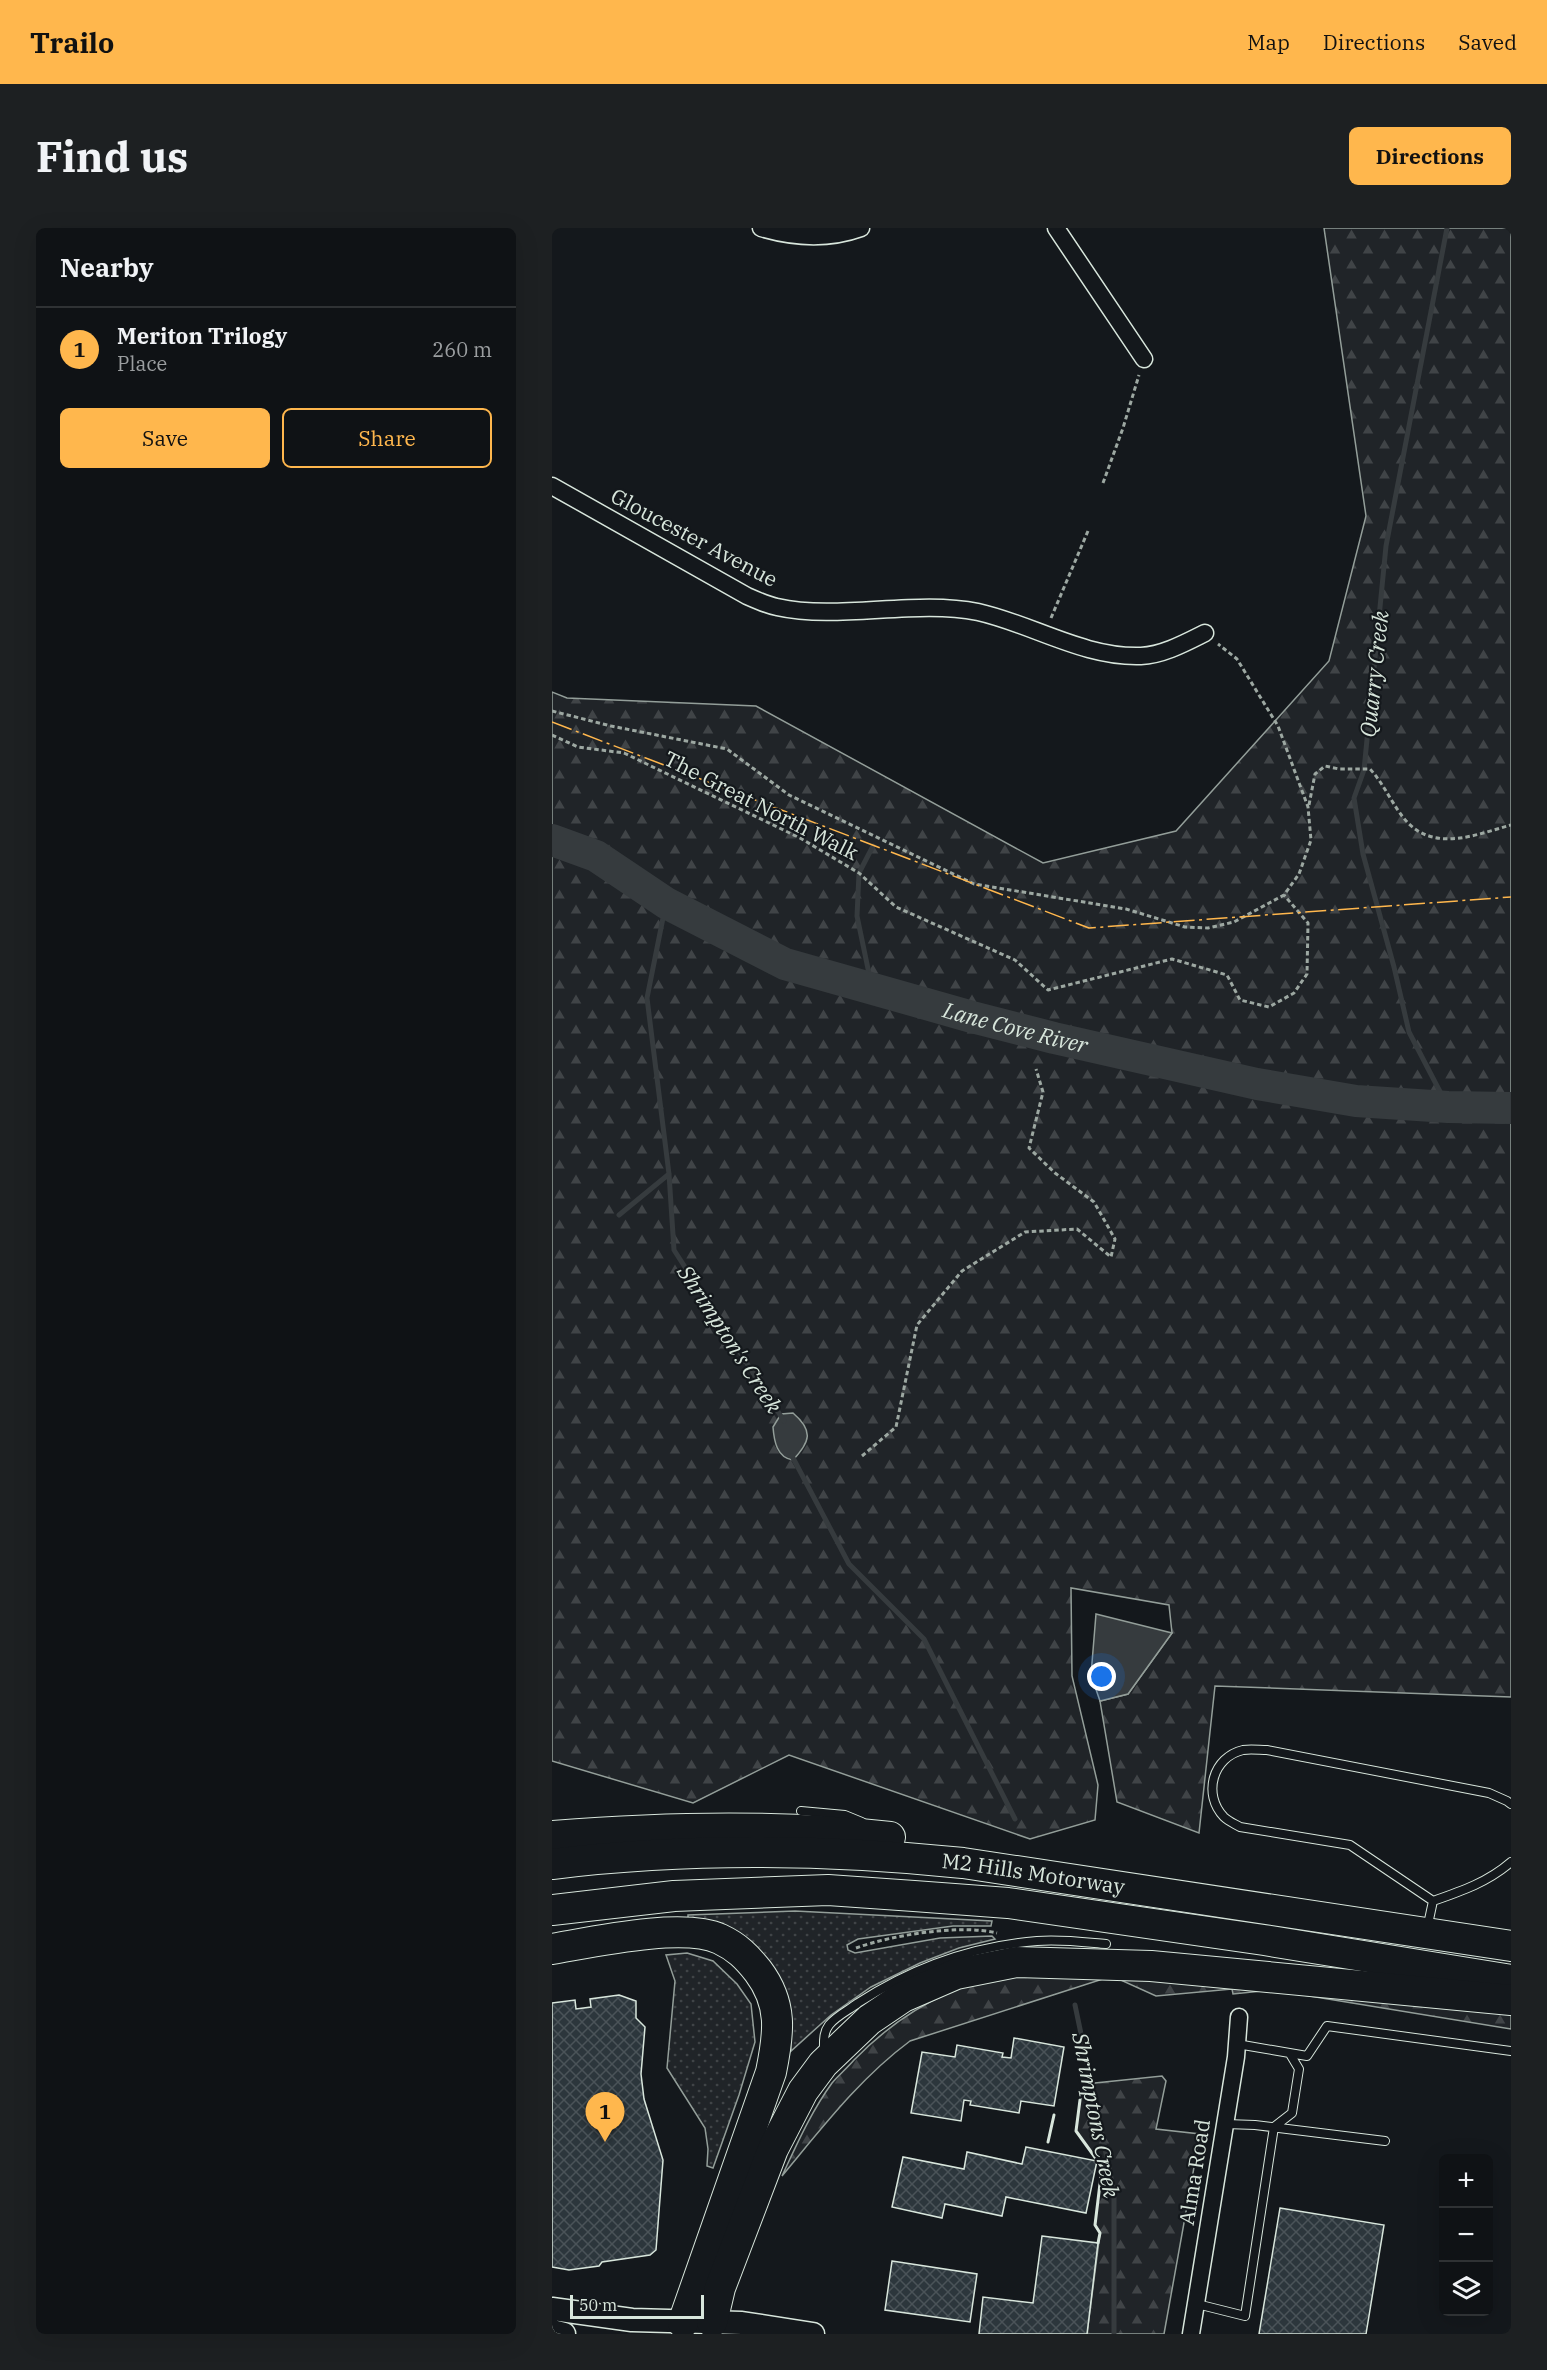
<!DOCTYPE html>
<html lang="en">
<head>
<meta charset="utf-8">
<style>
	:root { --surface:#0f1215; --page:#1d2022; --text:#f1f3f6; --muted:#9b9ea0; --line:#2f3234; --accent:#ffb74d }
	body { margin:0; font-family:"IBM Plex Serif",serif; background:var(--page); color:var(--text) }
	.controls { position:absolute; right:18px; bottom:18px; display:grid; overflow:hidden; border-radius:9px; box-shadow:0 6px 24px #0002 }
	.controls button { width:54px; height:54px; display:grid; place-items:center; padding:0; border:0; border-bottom:2px solid var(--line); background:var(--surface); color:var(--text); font:30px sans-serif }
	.scale { position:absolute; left:18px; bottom:15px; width:134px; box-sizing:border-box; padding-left:6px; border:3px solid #d8e6dc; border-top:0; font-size:16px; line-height:21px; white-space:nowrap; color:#d8e6dc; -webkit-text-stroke:4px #14181c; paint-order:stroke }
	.you { position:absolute; left:550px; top:1449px; width:21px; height:21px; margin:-15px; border:4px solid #fff; border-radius:50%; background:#1a73e8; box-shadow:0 0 0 9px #1a73e833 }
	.badge { display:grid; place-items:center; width:39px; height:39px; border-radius:50%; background:var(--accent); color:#111; font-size:20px; font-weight:700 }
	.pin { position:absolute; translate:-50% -50px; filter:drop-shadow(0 2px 3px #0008) }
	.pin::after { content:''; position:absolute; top:32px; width:21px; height:18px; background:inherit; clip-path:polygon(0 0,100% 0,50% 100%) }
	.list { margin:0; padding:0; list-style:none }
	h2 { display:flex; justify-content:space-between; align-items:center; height:78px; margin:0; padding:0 24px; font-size:26px }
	h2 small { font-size:20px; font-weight:400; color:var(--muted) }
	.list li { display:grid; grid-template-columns:39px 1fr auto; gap:18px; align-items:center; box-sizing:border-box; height:84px; padding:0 24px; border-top:2px solid var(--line) }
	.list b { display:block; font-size:22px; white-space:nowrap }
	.list p { margin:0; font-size:20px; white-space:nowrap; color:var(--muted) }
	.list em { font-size:20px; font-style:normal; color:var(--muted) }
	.actions { display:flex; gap:12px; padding:18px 24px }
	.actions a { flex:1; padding:14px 0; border:2px solid var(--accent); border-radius:9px; text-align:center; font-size:21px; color:var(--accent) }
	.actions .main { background:var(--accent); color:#111 }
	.icon { flex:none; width:33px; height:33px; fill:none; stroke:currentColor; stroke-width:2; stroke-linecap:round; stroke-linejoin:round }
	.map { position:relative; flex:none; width:959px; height:2106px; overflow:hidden; border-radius:9px }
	header { display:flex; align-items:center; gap:36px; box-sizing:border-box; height:84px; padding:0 30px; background:var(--accent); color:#111 }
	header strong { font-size:28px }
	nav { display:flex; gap:33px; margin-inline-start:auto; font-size:21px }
	.intro { display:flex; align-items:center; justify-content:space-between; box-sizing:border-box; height:144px; padding:0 36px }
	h1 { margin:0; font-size:42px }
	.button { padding:15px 27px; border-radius:9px; background:var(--accent); color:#111; font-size:21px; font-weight:700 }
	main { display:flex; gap:36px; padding:0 36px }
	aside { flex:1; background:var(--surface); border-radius:9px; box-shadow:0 6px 24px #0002 }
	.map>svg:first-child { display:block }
	.grass { fill:url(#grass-dots); stroke:#939e99; stroke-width:1.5 }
	.forest { fill:url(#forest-firs); stroke:#939e99; stroke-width:1.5 }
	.water { fill:#363b3e; stroke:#939e99; stroke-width:1.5 }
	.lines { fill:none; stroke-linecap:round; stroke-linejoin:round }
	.stream { stroke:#363b3e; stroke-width:5 }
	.river { stroke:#363b3e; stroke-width:32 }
	.building { fill:url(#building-cross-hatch); stroke:#d8e6dc; stroke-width:1.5 }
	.service-casing { stroke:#d8e6dc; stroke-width:10 }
	.minor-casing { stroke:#d8e6dc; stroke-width:19 }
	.secondary-casing { stroke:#d8e6dc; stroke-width:25 }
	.motorway-casing { stroke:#d8e6dc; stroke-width:32 }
	.path { stroke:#9da8a2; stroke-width:3; stroke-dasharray:4.5 3; stroke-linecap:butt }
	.service { stroke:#14181c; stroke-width:8 }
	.minor { stroke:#14181c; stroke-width:16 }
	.secondary { stroke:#14181c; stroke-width:22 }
	.motorway { stroke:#14181c; stroke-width:30 }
	.wall { stroke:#d8e6dc; stroke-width:3 }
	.power { stroke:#ffb74d; stroke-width:1.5; stroke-dasharray:21 4.5 3 4.5; stroke-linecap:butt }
	.labels { text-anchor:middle; stroke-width:4.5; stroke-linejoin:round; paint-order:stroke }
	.street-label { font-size:21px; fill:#d8e6dc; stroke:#14181c }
	.water-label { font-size:22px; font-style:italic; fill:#d8e6dc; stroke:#14181c }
</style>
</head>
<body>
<header>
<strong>Trailo</strong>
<nav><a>Map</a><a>Directions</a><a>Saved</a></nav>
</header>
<div class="intro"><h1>Find us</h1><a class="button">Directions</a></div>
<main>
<aside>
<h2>Nearby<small></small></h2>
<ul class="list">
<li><span class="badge">1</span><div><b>Meriton Trilogy</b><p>Place</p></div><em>260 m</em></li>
</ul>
<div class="actions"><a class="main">Save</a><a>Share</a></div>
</aside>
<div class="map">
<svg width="959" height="2106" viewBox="0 0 959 2106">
	<defs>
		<pattern id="grass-dots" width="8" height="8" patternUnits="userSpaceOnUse" patternTransform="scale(1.5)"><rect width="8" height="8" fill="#202428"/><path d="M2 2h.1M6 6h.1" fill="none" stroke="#404447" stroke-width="1.8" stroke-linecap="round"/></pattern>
		<pattern id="forest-firs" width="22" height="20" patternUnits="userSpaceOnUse" patternTransform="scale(1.5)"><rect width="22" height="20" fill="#202428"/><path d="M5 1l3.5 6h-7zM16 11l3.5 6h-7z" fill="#404447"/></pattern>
		<pattern id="building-cross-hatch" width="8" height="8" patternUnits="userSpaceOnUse" patternTransform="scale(1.5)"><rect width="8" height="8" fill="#2c363c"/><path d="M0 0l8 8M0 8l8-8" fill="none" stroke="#4a5358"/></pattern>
	</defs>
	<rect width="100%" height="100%" fill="#14181c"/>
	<path class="grass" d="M243,1683L440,1693L439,1698H401L306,1711L295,1717L296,1722L303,1725L388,1710L440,1708L443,1711L407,1720L368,1735L319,1759L279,1787L239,1823L238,1797L136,1690V1687Z
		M135,1725L161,1733L185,1756L199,1776L203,1814L187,1867L161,1940L155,1938L156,1921L153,1900L115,1840L123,1753L114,1727Z"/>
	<path class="forest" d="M772,0H959V1469L663,1458L647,1605L565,1574L548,1473L576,1466L620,1405L617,1377L519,1360L520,1448L546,1557L543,1592L478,1611L237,1527L141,1575L0,1533V464L15,470L204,478L491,635L624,603L777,433L814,288Z
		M561,1743L959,1782V1801L721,1762L681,1766L680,1761L604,1768L560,1748L358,1813C308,1850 270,1900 230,1948C245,1916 259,1884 280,1855C287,1847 295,1840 302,1832C346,1787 401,1754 465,1747C497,1743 529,1744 561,1743Z
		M610,1848L614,1853L604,1901L648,1906L612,2106H535L548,2005L543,1997L550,1939L524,1903L528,1872L543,1855Z"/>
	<path class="water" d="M241,1185C262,1203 258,1214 241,1232C225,1230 222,1213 221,1199L229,1186Z
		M544,1386L620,1405L576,1466L548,1473L539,1447Z"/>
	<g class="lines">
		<path class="stream" d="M895,0L834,318L812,542L802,570L811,626L842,739L857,804L896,879
			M114,675L95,770L117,946L122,1022L232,1193
			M320,760L305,688L307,645L321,618
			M67,987L117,946
			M240,1228L297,1336L372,1411L463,1591
			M523,1777L562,1964V2106"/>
		<path class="river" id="s1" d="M0,612L44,628L114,675L233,736L420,789L502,810L705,856L804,873L896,879L959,880"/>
	</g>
	<path class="building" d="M67,1767L84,1773V1790L93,1799L89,1846L92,1871L111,1932L104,2022L98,2027L50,2034L47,2038L17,2042L0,2039V1775L23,1772L24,1781L39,1779L38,1771Z
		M462,1810L512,1819L502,1878L469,1873L467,1885L418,1877L419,1873L412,1872L409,1893L359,1885L370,1824L403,1829L405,1817L451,1825L450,1829L459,1830Z
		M474,1919L545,1933L534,1985L454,1969L450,1988L393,1976L390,1990L340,1979L351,1929L412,1941L415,1924L470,1936Z
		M728,1980L832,1997L814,2106H707Z
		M490,2008L546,2015L535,2106H427L431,2069L481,2075Z
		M340,2033L425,2046L418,2094L333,2082Z"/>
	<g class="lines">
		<defs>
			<path id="service" d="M959,1576L955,1573L937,1565L715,1522C708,1522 698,1521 691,1522C661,1529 650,1566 672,1589C676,1593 683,1596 688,1599L798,1617L881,1673C910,1663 936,1654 959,1634
				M249,1583L293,1587L310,1594
				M875,1701L881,1673
				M685,1816L755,1828L775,1798L959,1823
				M272,1823C272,1814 271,1805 277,1797C284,1788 297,1782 306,1775C360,1740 421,1718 485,1713C508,1711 531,1714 554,1716
				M674,1896L703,1897L833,1913
				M645,2076L693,2088L722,1899L740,1885L747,1841L738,1826"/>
			<path id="minor" d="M209,0C243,10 276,12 309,0
				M504,0L592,131
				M0,258L195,368C204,372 215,377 225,379C287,393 363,371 426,384C480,396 532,430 589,428C611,427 633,415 653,405
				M639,2106L684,1829L687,1789"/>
			<path id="secondary" d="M0,2081L80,2092L190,2095L261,2106
				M0,2103L12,2106"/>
			<g id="motorway">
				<path d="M0,1608C112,1599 227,1596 338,1609"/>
				<path id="s2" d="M0,1636C138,1619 273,1621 411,1635L959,1718"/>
				<path d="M0,1682L122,1668L276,1662L362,1668L456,1675L712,1712L959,1752"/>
				<path d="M0,1721C41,1714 131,1694 168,1711C185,1719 195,1729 206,1743C231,1776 227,1805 219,1844L131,2095"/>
				<path d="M160,2094L168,2060L221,1921L251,1863L271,1836L317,1792L351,1769L404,1746L464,1734L599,1738L959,1772"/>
			</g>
		</defs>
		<use href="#service" class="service-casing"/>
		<use href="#minor" class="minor-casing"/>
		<use href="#secondary" class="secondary-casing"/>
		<use href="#motorway" class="motorway-casing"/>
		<path class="path" d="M551,255L571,200L587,147
			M499,390L536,303
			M0,483L59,498L175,521L237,567L422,656L574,681L633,699L656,700L682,694L732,667L747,646L759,612L756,579L726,498L685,431L666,416
			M0,507L26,519L72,525L248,610L307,645L344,679L463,732L496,762L620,731L675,747L688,772L717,779L742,765L755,746L756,695L732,667
			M757,577L763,546L773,538L787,541H818C833,557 841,579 856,595C885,624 926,606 959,597
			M310,1228L344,1199L365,1097L410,1043L473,1004L525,1001L559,1029L563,1011L542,974L503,945L477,920L491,864L484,841
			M304,1720C340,1707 408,1696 445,1705"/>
		<use href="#service" class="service"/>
		<use href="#minor" class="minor"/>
		<use href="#secondary" class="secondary"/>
		<use href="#motorway" class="motorway"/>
		<path class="wall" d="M528,1872L524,1903L550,1939L543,1997L548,2005L546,2015
			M496,1914L502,1887"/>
		<path class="power" d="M0,494L537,700L959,669"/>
	</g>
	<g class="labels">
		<g class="street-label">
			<text transform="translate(142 310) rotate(28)" y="7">Gloucester Avenue</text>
			<text transform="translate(209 578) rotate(27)" y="7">The Great North Walk</text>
			<text dy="7" stroke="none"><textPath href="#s2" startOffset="483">M2 Hills Motorway</textPath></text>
			<text transform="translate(643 1944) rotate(-81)" y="7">Alma Road</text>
		</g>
		<g class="water-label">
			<text transform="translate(822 446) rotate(-84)" y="8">Quarry Creek</text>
			<text dy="8" stroke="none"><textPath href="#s1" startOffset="504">Lane Cove River</textPath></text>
			<text transform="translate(178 1111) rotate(57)" y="8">Shrimpton's Creek</text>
			<text transform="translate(544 1887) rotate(79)" y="8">Shrimptons Creek</text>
		</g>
	</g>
</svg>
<div class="controls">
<button>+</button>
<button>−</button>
<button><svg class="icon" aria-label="layers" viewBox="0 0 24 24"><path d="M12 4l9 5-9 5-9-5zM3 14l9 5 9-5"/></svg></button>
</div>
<div class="scale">50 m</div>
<div class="you"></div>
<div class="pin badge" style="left:53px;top:1914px">1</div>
</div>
</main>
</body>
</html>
